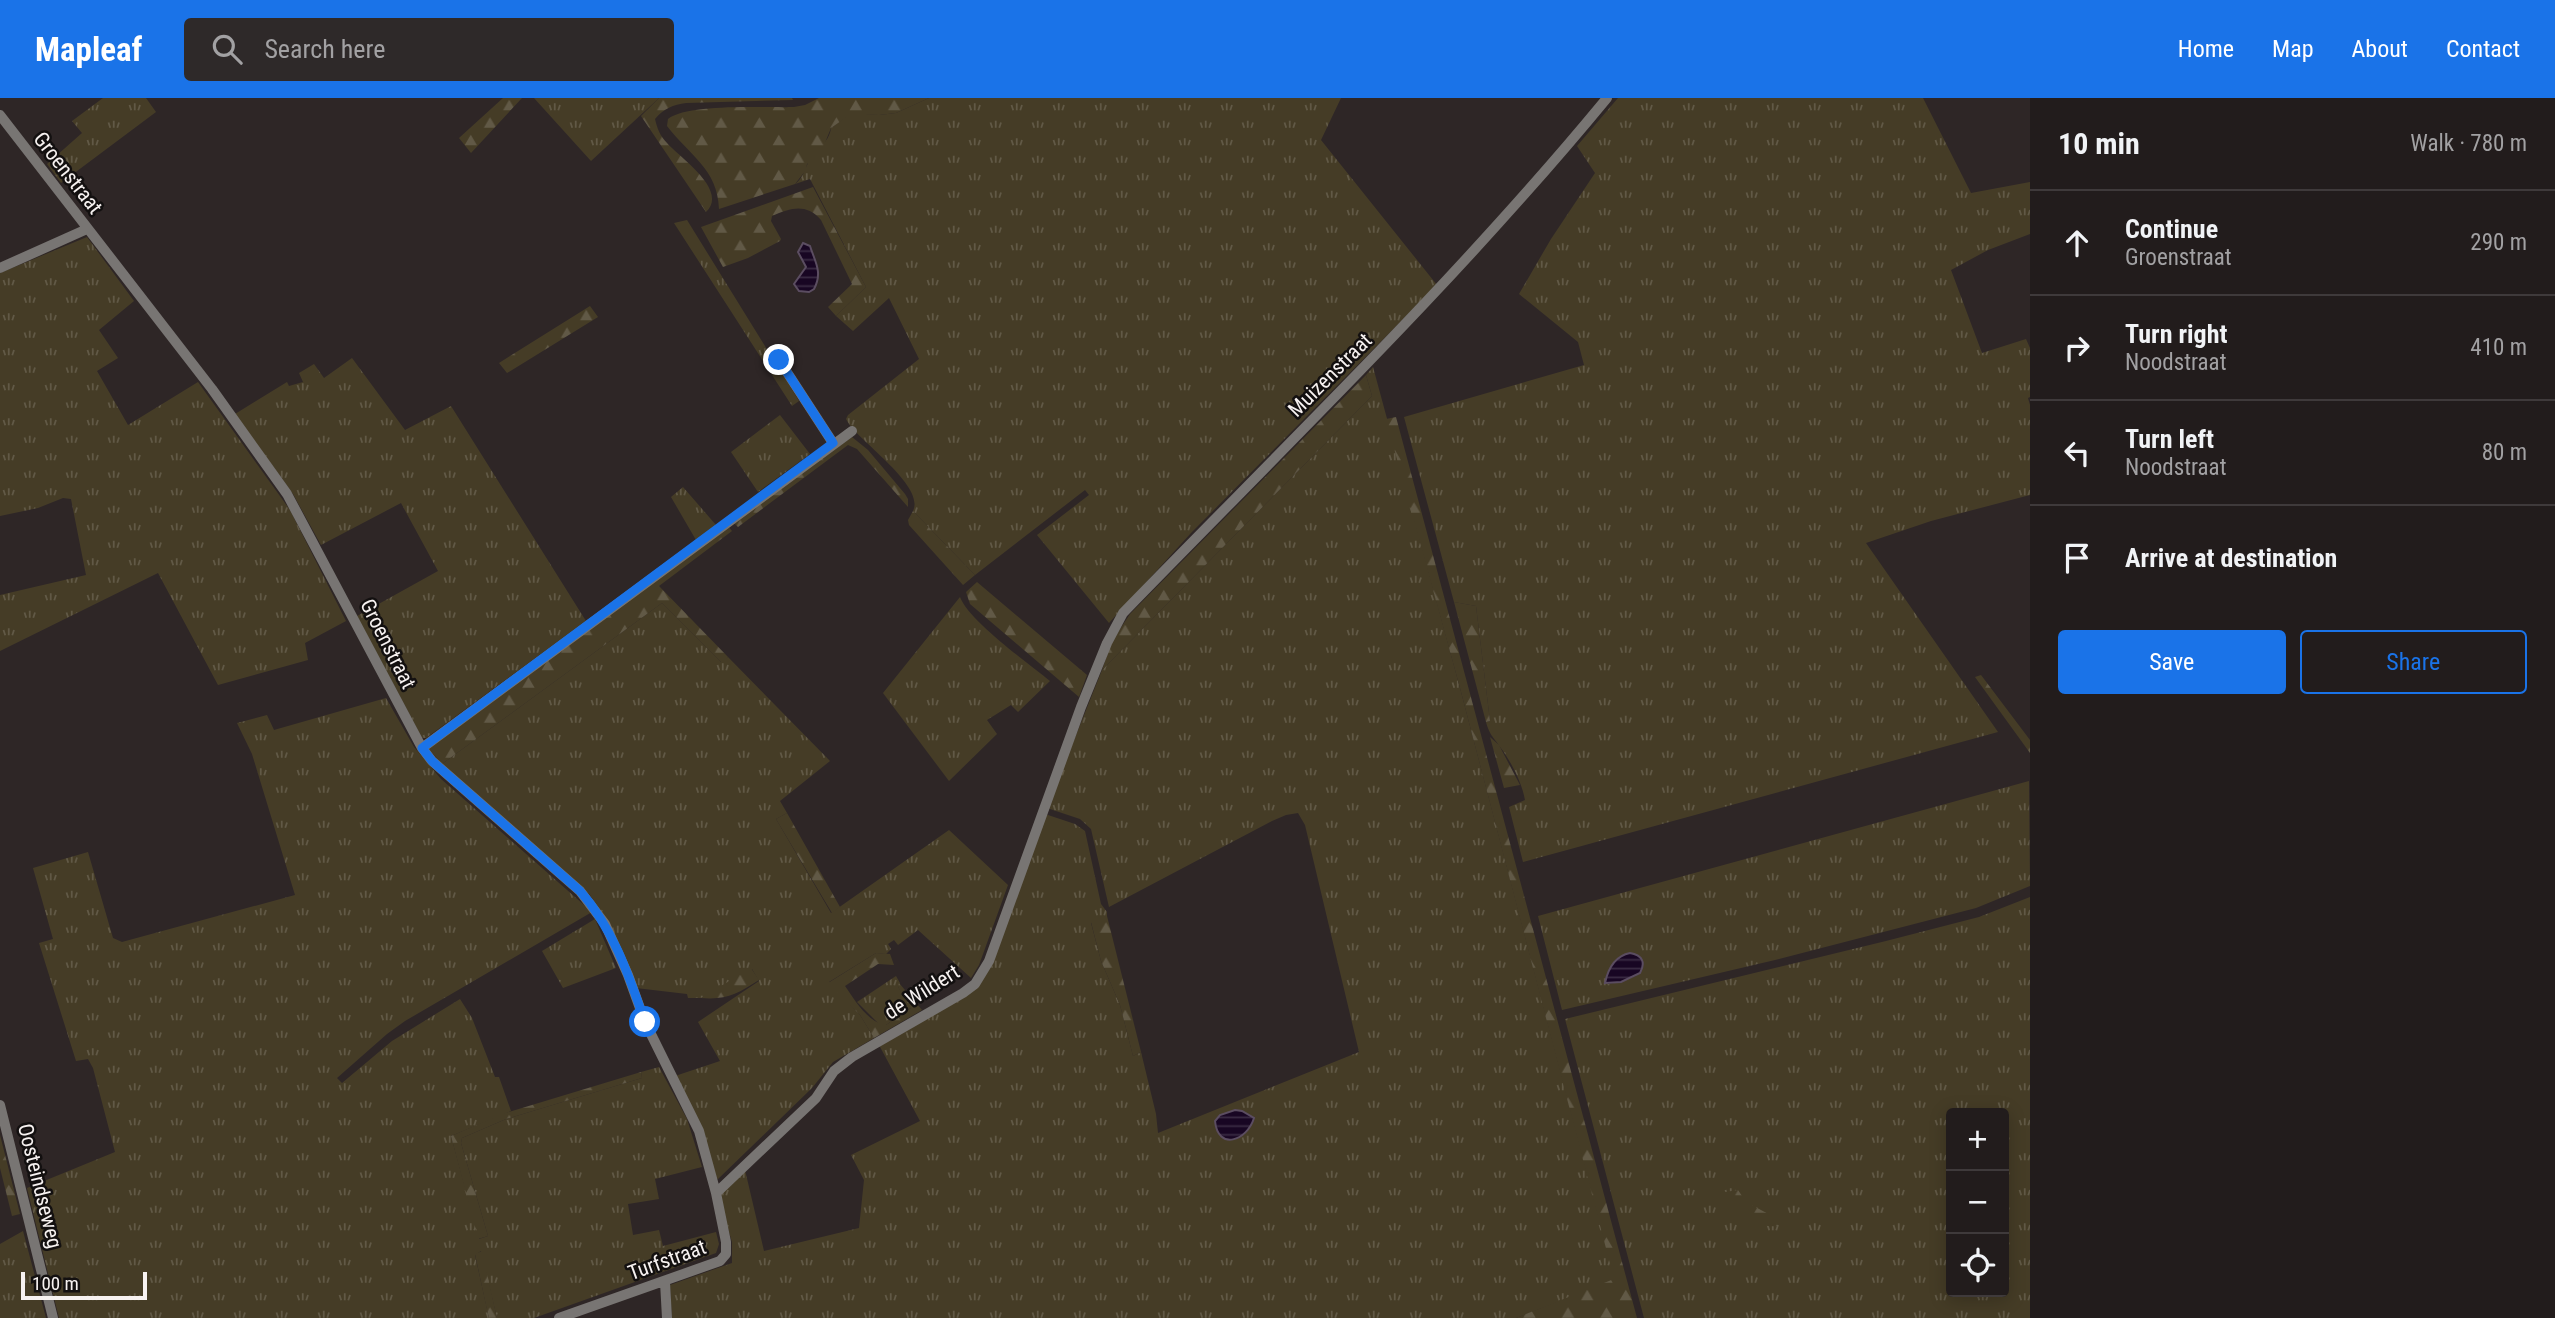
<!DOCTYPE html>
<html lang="en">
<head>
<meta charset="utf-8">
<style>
	:root { --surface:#221c1c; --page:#2e2929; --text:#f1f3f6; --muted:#a2a1a3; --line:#3f3a3b; --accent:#1a73e8 }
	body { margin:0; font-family:"Roboto Condensed",sans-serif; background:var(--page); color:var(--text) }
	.controls { position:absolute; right:21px; bottom:21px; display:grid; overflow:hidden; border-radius:7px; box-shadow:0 4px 18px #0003 }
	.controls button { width:63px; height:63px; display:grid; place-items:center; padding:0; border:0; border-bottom:2px solid var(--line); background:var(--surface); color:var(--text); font:35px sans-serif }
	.scale { position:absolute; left:21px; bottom:18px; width:126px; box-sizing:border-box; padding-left:7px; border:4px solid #f7f2f1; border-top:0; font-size:19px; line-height:24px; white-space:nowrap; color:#f7f2f1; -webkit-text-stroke:5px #131010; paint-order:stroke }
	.stop { position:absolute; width:21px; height:21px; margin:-16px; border:5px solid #1a73e8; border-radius:50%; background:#fff }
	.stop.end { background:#1a73e8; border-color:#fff; box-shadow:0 2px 7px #0008 }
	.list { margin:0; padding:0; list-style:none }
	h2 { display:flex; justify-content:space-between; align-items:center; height:91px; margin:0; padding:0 28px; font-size:30px }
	h2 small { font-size:23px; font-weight:400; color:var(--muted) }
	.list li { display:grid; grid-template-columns:46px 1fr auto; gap:21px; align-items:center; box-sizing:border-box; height:105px; padding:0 28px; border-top:2px solid var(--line) }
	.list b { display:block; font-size:26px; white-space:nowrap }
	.list p { margin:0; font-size:23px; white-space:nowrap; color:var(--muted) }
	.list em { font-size:23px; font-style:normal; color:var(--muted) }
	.actions { display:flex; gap:14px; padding:21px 28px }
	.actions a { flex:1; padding:16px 0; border:2px solid var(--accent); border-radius:7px; text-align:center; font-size:24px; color:var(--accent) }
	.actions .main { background:var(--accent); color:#fff }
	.icon { flex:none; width:38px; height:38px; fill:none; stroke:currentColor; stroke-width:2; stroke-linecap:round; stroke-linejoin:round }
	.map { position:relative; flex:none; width:2030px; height:1220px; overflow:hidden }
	header { display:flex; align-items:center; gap:42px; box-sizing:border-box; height:98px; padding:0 35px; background:var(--accent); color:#fff }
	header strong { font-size:33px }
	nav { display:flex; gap:38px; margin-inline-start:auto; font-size:24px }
	.search { width:490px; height:63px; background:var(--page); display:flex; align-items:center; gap:18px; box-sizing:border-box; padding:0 24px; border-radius:7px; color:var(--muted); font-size:26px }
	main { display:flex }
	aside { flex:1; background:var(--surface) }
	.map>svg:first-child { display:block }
	.grass { fill:url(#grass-tufts); fill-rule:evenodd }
	.forest { fill:url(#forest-firs) }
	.water { fill:url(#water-rules); stroke:#5b4d61; stroke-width:2 }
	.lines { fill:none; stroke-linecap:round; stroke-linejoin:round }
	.minor { stroke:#787573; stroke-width:10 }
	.route { stroke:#1a73e8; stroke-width:9 }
	.labels { text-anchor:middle; stroke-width:5; stroke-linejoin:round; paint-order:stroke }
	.street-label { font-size:21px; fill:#f7f2f1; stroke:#131010 }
</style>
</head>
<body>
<header>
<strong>Mapleaf</strong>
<div class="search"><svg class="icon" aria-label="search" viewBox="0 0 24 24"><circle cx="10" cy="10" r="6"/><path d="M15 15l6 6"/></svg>Search here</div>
<nav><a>Home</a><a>Map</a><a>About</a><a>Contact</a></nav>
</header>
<main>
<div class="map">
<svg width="2030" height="1220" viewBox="0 0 2030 1220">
	<defs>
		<pattern id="grass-tufts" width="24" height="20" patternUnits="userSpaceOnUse" patternTransform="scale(1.75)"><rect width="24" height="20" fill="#453c26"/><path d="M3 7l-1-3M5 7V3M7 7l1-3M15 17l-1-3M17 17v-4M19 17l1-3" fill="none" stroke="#615946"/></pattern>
		<pattern id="forest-firs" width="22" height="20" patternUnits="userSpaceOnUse" patternTransform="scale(1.75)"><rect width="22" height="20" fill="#453c26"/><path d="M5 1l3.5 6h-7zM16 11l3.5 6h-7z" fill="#615946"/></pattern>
		<pattern id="water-rules" width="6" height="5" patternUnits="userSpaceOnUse" patternTransform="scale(1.75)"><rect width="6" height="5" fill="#180623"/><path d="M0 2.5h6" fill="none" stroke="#3a2b43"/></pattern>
	</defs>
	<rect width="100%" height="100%" fill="#2e2626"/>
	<path class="grass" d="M103,0H146L156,14L61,85L47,66L82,35L72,23Z
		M534,0H659L591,63Z
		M929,0H1341L1321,42L1437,187L1191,435L1109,525L1037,437L1089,397L1085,392L975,477L913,413C926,387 856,342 846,321L848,317L919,261L889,200L853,233L836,218L866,189L810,81L795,86C803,80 804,73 808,65C814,52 829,46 831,30L851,15L879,17L896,15Z
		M1618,0H1923L1971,95L2030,84V136L1988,152L1951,172L1982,255L2026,241L2030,250V299L2028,300L2030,307V397L1931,423L1866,445L1998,634L1523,764L1509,709L1525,702C1522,685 1511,663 1500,649C1493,638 1490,638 1486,624L1490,623L1476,508L1454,504L1404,319L1584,267L1578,244L1519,196L1551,141L1595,75L1577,48Z
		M687,122L799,303L792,308L674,125Z
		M87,139L134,203L99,232L118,260L97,273L128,327L198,284L290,412L346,523L305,545L308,562L218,587L158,475L0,553V497L86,477L71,401L63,400L38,410L0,418V175Z
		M352,260L405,332L451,308L586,523L426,640H422L357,518L438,473L401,405L321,447L293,396L235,316L287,284L289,288L303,284L299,275L314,266L324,280Z
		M1373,269L1460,590L1615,1182L1516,1220H672L670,1187L732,1165V1144L718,1097L745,1072L764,1153L859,1130L864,1082L851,1057L920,1023L879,947L975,890L1045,716L1075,726L1085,733L1101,806L1107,814V818L1091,825L1101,863L1120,907L1133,958L1141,954L1156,1016L1158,1035L1359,954L1305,727L1298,715L1286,717L1272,723L1109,809L1091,731L1080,721L1047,710L1102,572L1372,298L1366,277Z
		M780,317L810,356L758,394L731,354Z
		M683,389L716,427L696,442L671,399Z
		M960,499C969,523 1028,565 1050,583L1018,614L1011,607L987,622L997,636L949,683L883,595Z
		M662,505L721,564L728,559L830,663L780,703L787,715L776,721L831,815L949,732L1008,787L979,867L971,880L918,832L898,847L894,842L888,846L891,851L886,856L876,855L829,884L860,917L874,940L833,964L812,990L718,1081L716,1080L675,978L720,963L698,924L759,883L752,871L709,898L701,900H688L687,896L636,890L612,831L590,797L442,666Z
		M386,600L414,649L441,681L592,814L405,923L387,936L337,980L342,985L392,943L460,901L472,920L495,979H499L511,1013L451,1038L479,1141L488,1138L461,1045L462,1040L506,1021L642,980L641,974L659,969L687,1021L702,1069L655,1081L659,1101L628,1106L633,1137L659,1132L663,1148L716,1134L719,1146L716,1155L534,1220H497L481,1153L475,1157L489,1220H59L27,1090L115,1054L93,970L88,961L76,963L39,845L53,841L33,770L88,754L113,840L122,844L295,797L252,656L237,625L267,617L274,632Z
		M2029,683L2030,788L1976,810L1775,862L1562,912L1538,818ZM1622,857L1636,878L1621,884L1608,886L1606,880L1613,865Z
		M2030,799V1220H1644L1565,921L1886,843L1979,819ZM1951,1015H2004V1194H1951Z
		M595,821L616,870L563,890L542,853Z
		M896,878L900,885L898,889L912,909L886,927H880L857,904Z
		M23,1133L46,1220H0V1146Z"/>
	<path class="forest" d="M503,0H522L471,55L459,40Z
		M659,0H792L793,2L686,5C673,7 664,10 655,21C657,30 660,38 667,45C680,60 729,92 706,114L641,18Z
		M819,0H929L896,15L879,17L851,16L831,30L820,57L807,66L806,72L795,86L719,111C718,71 689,57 667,28L668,21C688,5 766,10 794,9L805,7Z
		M813,89L866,189L836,218L828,209L852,186L821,122C806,105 791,110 772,118L771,123L781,141L780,143L748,160L723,169L701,129Z
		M590,208L598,219L507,275L499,265Z
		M1366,277L1372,298L1102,572L1112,543L1130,516Z
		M1396,319L1637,1220H1516L1614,1181L1460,590L1386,321Z
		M852,339L868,352L905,396L908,401V409L857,351L848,347L738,429L732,423Z
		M913,413L975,477L963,487L909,427L908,422Z
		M727,427L732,433L659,488L728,559L722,565L662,505L442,666L428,650Z
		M977,484L1087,577L1079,599L970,506L966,494Z
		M1454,504L1476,508L1490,623L1486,624Z
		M1981,577L2030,642V655L1975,579Z
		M1490,639L1499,647L1520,687L1504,690Z
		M787,715L840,809L832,815L776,721Z
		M1104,818H1107L1141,954L1133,958L1120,907L1101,863L1091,824Z
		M876,855L890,856L894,867L878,866L845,888C854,901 868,925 886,927L911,910L898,889L899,885L922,912L874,940L860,917L828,885Z
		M751,870L759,882C737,896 727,902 701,900Z
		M641,974L642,980L506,1021L462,1040L461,1045L488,1138L478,1141L451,1038L502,1016Z
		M0,1037L20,1116L12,1118L0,1070Z
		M1738,1092L1746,1104L1774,1119L1777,1125V1128C1753,1131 1733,1111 1718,1095Z
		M482,1153L497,1220H489L487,1212L475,1156Z"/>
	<path class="water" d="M803,145L810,148C815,164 823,174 814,191L809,194L799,193L794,186L806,169L798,154Z
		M1630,855C1642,857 1646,864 1640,875L1621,884L1605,885C1608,871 1615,858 1630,855Z
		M1235,1012L1242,1013L1254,1020C1247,1043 1218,1053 1215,1023L1220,1017Z"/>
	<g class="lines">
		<path class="minor" d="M0,17L212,291L287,396L422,650L432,663L580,793L605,826L628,877L645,924L699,1033L716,1095L726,1144V1156L720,1163L559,1220
			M0,170L87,131
			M779,262L833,345
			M422,650L852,333
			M0,1007L53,1220
			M716,1095L816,1000L834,973L852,959L963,895L975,886L989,863L1081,609L1107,545L1123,515C1287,346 1457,182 1607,0
			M665,1184L667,1220"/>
	</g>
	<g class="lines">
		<path class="route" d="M645,924C629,878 613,830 580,793L432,663L422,650L833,345L779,262"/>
	</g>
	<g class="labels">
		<g class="street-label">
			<text transform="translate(68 75) rotate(52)" y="7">Groenstraat</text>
			<text transform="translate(1330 277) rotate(-45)" y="7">Muizenstraat</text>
			<text transform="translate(388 546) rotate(63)" y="7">Groenstraat</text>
			<text transform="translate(922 894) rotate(-32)" y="7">de Wildert</text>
			<text transform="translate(40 1088) rotate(76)" y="7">Oosteindseweg</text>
			<text transform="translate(667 1162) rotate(-20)" y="7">Turfstraat</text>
		</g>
	</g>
</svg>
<div class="controls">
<button>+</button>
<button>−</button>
<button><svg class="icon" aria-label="locate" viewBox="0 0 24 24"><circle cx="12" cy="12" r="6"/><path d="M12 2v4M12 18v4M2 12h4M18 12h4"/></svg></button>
</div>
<div class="scale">100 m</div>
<div class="stop" style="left:645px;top:924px"></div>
<div class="stop end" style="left:779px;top:262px"></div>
</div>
<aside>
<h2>10 min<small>Walk · 780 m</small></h2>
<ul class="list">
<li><svg class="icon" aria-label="ahead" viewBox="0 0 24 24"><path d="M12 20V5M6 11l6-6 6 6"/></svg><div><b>Continue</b><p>Groenstraat</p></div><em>290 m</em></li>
<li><svg class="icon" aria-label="right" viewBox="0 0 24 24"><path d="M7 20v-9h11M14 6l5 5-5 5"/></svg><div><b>Turn right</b><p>Noodstraat</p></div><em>410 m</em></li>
<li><svg class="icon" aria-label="left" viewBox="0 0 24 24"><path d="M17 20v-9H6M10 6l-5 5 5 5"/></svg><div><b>Turn left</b><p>Noodstraat</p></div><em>80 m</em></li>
<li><svg class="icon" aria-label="arrive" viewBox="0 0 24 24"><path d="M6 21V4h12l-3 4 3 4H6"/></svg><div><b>Arrive at destination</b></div></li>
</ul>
<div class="actions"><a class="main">Save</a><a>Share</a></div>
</aside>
</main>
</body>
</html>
